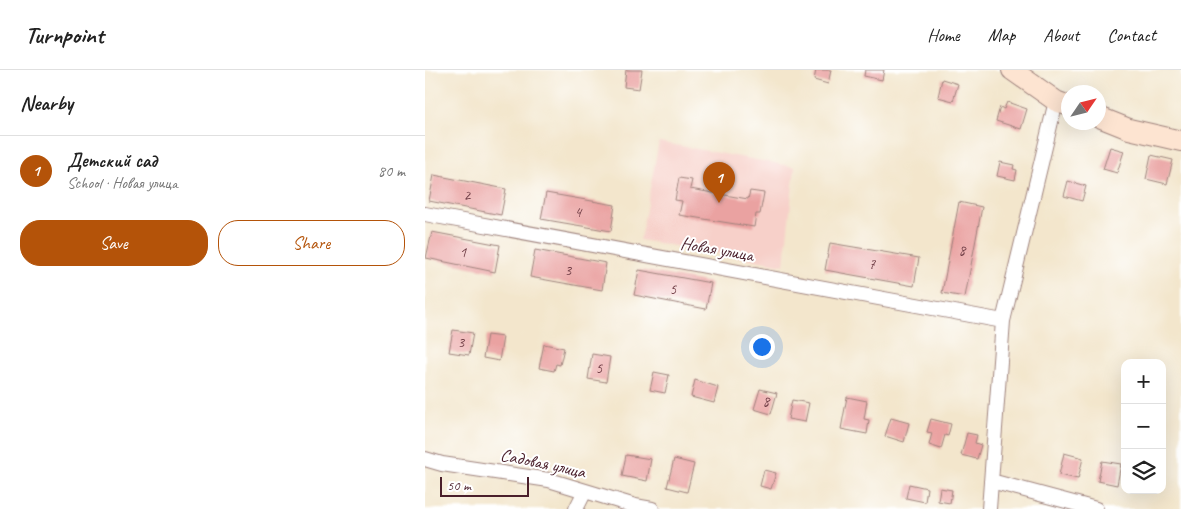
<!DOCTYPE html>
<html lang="en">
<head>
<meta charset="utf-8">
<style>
	:root { --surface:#fff; --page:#f6f6f6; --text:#222; --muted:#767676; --line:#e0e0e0; --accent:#b45309 }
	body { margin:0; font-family:Caveat,sans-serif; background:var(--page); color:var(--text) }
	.controls { position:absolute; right:15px; bottom:15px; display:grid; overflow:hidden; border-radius:10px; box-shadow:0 5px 20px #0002 }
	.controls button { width:45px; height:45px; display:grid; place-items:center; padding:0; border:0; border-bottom:1px solid var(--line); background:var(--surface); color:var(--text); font:25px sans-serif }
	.compass { position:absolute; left:636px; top:15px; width:45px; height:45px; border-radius:50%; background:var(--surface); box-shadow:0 5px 20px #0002; rotate:55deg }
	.scale { position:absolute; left:15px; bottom:12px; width:89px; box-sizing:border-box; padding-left:5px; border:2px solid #4a1f2b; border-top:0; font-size:14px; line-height:18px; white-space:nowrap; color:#4a1f2b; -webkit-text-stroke:4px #fff; paint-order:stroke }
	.you { position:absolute; left:336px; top:276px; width:18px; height:18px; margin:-12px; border:4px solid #fff; border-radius:50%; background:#1a73e8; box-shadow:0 0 0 8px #1a73e833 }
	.badge { display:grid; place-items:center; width:32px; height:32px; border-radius:50%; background:var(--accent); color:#fff; font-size:16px; font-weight:700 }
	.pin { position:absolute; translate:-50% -41px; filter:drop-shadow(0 1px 2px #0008) }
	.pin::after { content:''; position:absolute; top:26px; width:18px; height:15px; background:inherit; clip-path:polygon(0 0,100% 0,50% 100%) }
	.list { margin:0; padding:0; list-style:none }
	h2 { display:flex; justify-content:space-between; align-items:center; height:65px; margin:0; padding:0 20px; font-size:21px }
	h2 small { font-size:16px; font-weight:400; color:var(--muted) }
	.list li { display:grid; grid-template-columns:32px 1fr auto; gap:15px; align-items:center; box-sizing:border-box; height:70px; padding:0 20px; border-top:1px solid var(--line) }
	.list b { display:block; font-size:19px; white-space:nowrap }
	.list p { margin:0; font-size:16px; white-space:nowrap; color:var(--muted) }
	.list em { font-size:16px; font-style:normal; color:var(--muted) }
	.actions { display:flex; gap:10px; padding:15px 20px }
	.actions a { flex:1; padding:11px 0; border:1px solid var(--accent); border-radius:20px; text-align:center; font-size:18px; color:var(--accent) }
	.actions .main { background:var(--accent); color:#fff }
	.icon { flex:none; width:28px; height:28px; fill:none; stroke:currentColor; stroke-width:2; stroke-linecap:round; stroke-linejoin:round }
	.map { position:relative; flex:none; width:756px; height:439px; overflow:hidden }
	header { display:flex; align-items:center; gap:30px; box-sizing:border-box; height:70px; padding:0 25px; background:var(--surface); border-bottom:1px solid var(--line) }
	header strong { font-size:24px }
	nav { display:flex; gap:28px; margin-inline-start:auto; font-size:18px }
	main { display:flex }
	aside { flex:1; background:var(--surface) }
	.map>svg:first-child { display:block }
	.built { fill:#f7d0c9 }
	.building { fill:#eaa2a1 }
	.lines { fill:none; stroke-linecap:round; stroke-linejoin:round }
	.street-casing { stroke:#9e827c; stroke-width:16 }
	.secondary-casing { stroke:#9e827c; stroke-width:22 }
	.street { stroke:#fff; stroke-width:14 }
	.secondary { stroke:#fde4d1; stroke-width:20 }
	.labels { text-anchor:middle; stroke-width:4; stroke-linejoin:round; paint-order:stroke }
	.number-label { font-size:15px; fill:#724048 }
	.street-label { font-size:18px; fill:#4a1f2b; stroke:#fff }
</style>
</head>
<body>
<header>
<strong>Turnpoint</strong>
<nav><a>Home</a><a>Map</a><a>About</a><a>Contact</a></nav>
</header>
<main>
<aside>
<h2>Nearby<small></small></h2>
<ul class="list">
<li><span class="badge">1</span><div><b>Детский сад</b><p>School · Новая улица</p></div><em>80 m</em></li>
</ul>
<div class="actions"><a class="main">Save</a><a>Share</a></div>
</aside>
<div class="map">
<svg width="756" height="439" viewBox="0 0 756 439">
	<rect width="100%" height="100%" fill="#fff"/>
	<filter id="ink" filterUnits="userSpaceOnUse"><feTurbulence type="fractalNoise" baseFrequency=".02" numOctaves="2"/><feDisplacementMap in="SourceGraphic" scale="10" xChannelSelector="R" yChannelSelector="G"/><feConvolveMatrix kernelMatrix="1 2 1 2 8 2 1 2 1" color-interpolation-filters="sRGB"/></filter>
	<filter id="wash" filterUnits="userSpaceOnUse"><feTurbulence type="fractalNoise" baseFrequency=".0096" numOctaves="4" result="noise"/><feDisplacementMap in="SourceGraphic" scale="20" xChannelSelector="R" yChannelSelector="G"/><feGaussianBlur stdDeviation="1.12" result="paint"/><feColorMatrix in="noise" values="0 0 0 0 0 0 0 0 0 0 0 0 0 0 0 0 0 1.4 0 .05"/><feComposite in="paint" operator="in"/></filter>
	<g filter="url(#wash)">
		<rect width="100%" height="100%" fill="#f3e6cc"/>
		<path class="built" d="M234,72L370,97L359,195L215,170Z"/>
		<g id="blocks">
			<path class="building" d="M201,0H217L214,19L199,17Z
				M391,0H406L403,14L389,10Z
				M440,0H459L457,10L439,6Z
				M517,9L533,14L528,31L513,27Z
				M582,32L602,39L596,59L571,51L575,37L579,39Z
				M685,77L699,81L692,103L678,99Z
				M726,85L748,90L742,114L721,109Z
				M575,92L589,95L588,99L592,100L590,110L572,106Z
				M9,105L81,119L76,145L4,131Z
				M254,108L267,110L265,119L323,129L325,121L339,123L335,144H331L329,157L254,145L257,131L250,130Z
				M643,111L661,116L657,131L639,126Z
				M121,123L190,135L186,161L116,149Z
				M534,132L557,137L540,227L517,223Z
				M7,162L75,175L70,202L1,188Z
				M405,173L494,188L489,216L400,200Z
				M110,180L181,193L177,220L105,207Z
				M214,200L286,213L281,239L209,225Z
				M28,260L48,263L44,285L24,282Z
				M62,265L78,267L74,291L58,288Z
				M119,274L139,278L135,295L131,294L129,301L114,298Z
				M167,284L185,287L181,312L163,309Z
				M229,302L244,305L240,323L225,320Z
				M270,310L293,317L289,333L266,327Z
				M335,319L352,323L346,344L329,339Z
				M422,327L442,331L439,349L444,350L442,364L416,359Z
				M367,330L384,333L380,352L363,349Z
				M466,348L484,353L479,372L460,366Z
				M506,349L526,354L523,366L520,365L516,379L504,375L507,363L502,362Z
				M542,363L552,365L550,373L556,375L552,389L536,385Z
				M639,383L658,388L653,409L634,405Z
				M201,385L226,389L222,411L197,406Z
				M249,389L269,394L262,422L242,417Z
				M677,391L696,394L692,415L673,411Z
				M339,400L351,403L346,419L335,416Z
				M484,414L502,418L500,432L481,428Z
				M515,418L527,420L525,433L513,431Z"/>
		</g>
	</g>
	<g filter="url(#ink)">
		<use href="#blocks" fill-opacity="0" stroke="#9e827c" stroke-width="1"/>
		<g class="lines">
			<defs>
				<path id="street" d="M0,144L578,251
					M0,389L17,394L124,410L210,436L227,439
					M566,411L671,439
					M151,439L160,421
					M564,439L578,251L631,31"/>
				<path id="secondary" d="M587,0L631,31L644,36
					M674,47L704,59L756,71"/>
			</defs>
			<use href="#street" class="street-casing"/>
			<use href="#secondary" class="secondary-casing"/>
			<use href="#street" class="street"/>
			<use href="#secondary" class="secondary"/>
		</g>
	</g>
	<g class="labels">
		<g class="number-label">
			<text x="42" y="130">2</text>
			<text x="153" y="147">4</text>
			<text x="537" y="185">8</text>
			<text x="38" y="187">1</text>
			<text x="447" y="199">7</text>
			<text x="143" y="205">3</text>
			<text x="248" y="224">5</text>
			<text x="36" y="277">3</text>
			<text x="174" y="303">5</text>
			<text x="341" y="336">8</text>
		</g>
		<g class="street-label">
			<text transform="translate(292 179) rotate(10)" y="6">Новая улица</text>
			<text transform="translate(118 393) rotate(12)" y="6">Садовая улица</text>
		</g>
	</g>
</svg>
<div class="controls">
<button>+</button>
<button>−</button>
<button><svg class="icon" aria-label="layers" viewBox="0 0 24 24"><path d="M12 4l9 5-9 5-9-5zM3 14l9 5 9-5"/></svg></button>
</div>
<svg class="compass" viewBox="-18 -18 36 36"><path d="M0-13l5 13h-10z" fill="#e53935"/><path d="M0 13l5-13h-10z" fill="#767676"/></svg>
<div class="scale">50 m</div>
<div class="you"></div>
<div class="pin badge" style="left:294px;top:133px">1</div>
</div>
</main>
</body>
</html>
